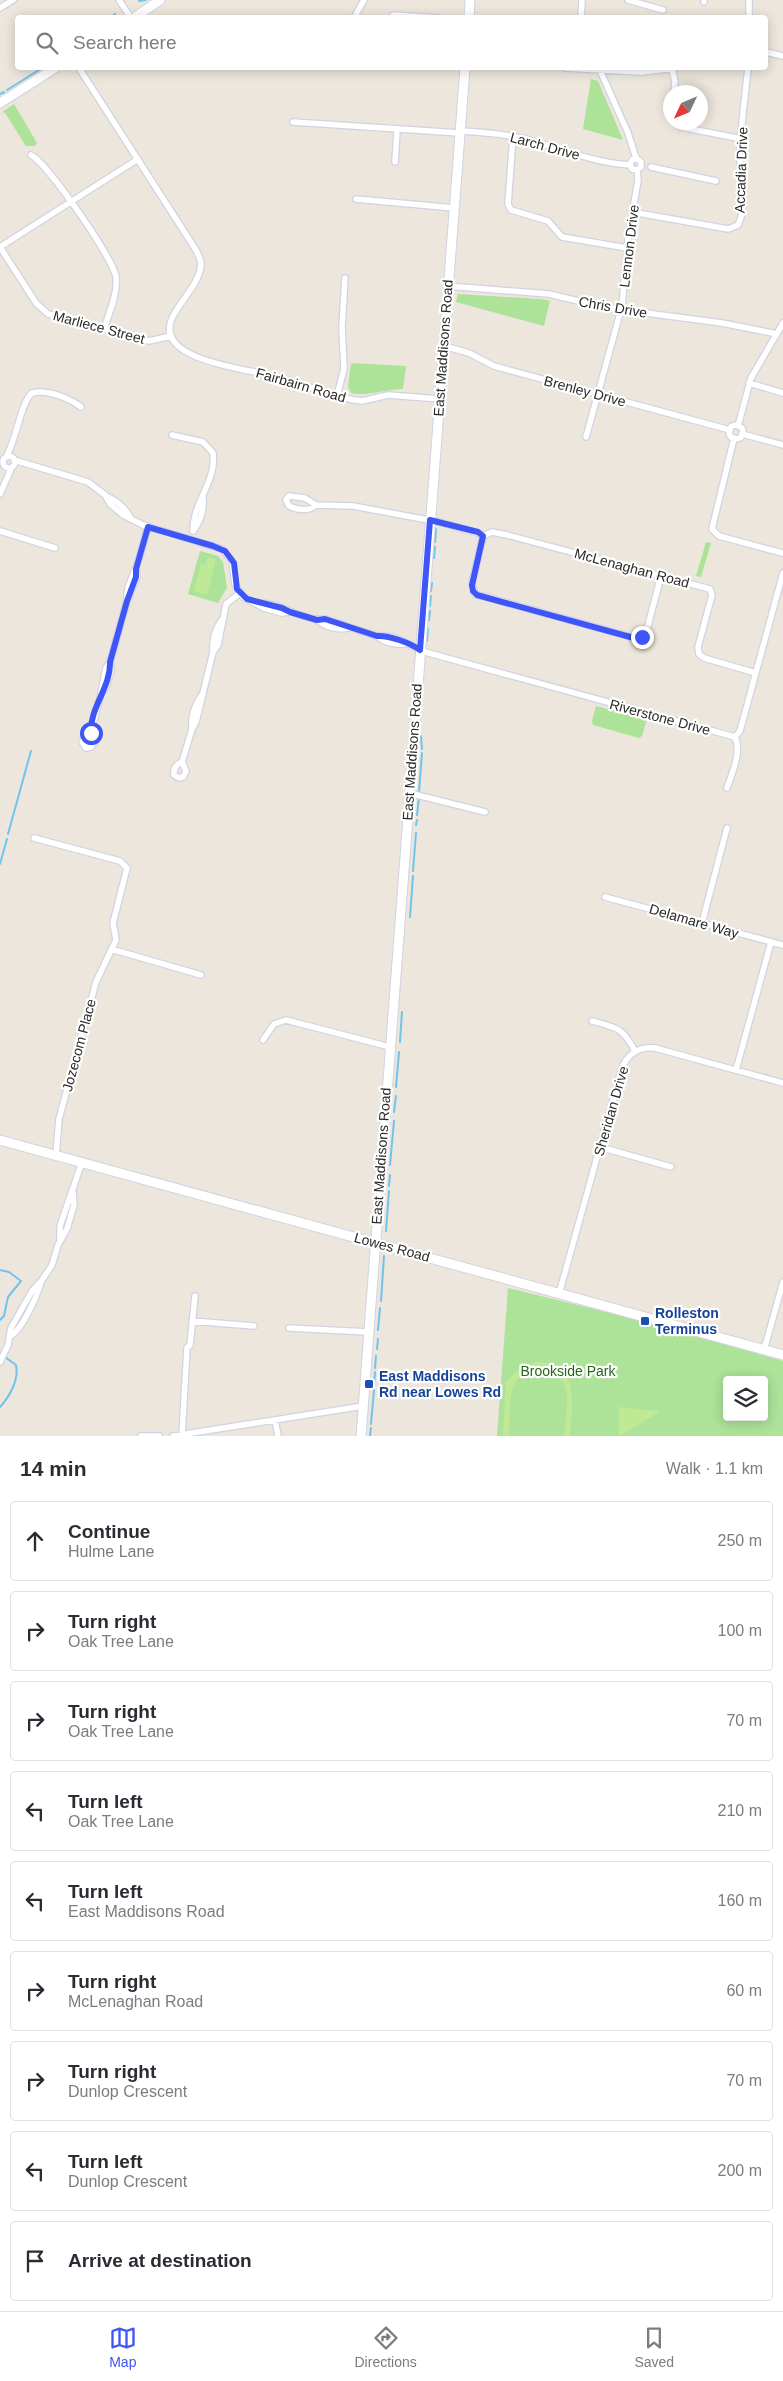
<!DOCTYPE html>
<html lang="en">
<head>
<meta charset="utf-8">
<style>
	:root { --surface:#fff; --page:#f7f7f7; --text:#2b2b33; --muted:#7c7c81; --line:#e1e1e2; --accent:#3e55f7 }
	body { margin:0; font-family:Helvetica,sans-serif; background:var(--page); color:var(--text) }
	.controls { position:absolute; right:15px; bottom:15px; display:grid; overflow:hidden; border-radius:5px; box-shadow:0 2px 12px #0003 }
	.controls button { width:45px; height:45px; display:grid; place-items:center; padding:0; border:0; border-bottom:1px solid var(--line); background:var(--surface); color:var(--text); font:25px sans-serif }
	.compass { position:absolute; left:663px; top:85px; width:45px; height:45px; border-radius:50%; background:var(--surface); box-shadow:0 2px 12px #0003; rotate:226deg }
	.stop { position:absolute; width:15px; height:15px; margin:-11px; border:4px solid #3e55f7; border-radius:50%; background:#fff }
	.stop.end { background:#3e55f7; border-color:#fff; box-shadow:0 1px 5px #0008 }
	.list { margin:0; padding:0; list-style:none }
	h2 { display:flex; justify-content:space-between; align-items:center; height:65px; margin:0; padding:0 20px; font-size:21px }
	h2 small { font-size:16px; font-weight:400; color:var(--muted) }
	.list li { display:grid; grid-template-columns:32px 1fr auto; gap:15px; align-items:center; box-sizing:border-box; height:80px; margin:0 10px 10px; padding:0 10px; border:1px solid var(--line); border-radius:5px }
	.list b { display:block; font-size:19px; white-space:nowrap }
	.list p { margin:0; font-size:16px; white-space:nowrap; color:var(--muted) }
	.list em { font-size:16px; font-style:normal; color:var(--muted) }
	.icon { flex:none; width:28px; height:28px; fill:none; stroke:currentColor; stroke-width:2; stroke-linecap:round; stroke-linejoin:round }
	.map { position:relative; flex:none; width:783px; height:1436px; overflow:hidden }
	.search { position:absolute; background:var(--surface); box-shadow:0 2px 12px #0003; left:15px; right:15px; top:15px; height:55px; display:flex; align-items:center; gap:12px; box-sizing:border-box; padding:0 18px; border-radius:5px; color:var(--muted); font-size:19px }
	.sheet { height:875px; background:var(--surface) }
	nav { display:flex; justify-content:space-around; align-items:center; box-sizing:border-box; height:70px; border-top:1px solid var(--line); background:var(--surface); font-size:14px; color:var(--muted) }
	nav a { display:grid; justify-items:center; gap:2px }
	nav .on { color:var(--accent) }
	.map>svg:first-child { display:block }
	.green { fill:#ade299; fill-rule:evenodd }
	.pitch { fill:#c0e995 }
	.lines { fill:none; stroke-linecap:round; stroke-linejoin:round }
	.stream { stroke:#70c4ec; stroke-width:2 }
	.street-casing { stroke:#d1d3e3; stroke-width:8 }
	.secondary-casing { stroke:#d1d3e3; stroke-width:11 }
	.street { stroke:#fff; stroke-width:5.5 }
	.secondary { stroke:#fff; stroke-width:9 }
	.route { stroke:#3e55f7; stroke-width:6 }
	.transit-dot { fill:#1a4fb4; stroke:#fff; stroke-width:2 }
	.labels { text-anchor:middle; stroke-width:4.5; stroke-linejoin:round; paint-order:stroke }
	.street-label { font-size:14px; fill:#2a2a2a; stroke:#fff }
	.transit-label { font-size:14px; font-weight:bold; fill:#164399; stroke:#fff; text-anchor:start }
	.park-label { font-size:14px; fill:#26661b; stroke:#fff }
</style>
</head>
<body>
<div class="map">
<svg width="783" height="1436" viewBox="0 0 783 1436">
	<rect width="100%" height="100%" fill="#ece6dc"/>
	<path class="green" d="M591,79L598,81L623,140L583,129Z
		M14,104L37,143L35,146H26L5,113L2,112Z
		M458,294L541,299L550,301L544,326L456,302Z
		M351,363L406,366L403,389C389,389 362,397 351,393L348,387Z
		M706,542L711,543L701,577L696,576Z
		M200,551L218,556L223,562L227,588L218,603L188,594Z
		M596,706L647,719L642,736L639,738L593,725L592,721Z
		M508,1288L635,1319L783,1361V1436H497ZM727,1380H764V1417H727Z"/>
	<path class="pitch" d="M208,557L216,559L207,595L194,591L201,564L205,565Z
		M537,1362C581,1363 572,1406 570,1436H564C565,1421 570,1400 565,1386C556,1363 522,1362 514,1386C508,1400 510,1420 509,1436H503L506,1382L522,1366Z
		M619,1407L658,1411L659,1412L619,1436Z"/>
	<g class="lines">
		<path class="stream" d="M139,1L146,0
			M111,18L115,14
			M7,90L42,68
			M0,94L4,92
			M435,542L436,529
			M434,558L435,547
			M431,591L432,583
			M430,606L431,596
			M429,620L430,611
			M427,641L428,629
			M421,736L422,749
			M419,792L422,753
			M417,815L419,798
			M416,825L417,820
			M8,834L31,751
			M0,864L7,839
			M413,871L416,833
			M410,917L413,876
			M400,1042L402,1012
			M396,1087L399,1052
			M394,1112L396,1096
			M390,1165L394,1121
			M389,1186L390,1175
			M386,1231L389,1191
			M0,1270L9,1272L21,1281L8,1297L4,1316L0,1320
			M381,1301L384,1256
			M378,1330L380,1308
			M377,1349L378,1339
			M375,1368L376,1356
			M374,1385L375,1372
			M0,1407C10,1396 19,1380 16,1365L5,1357
			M371,1424L374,1390
			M370,1436L371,1428"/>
		<defs>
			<path id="street" d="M119,0L131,18
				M628,0L663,10
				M749,0V18
				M704,2V0
				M0,8L13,0
				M393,15L438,18
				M354,18L364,0
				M581,18L582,0
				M766,52L783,56
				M79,68L196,250C198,254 201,260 201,264C200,283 180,301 172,318C153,361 249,369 273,376C300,383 326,394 354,400L362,401L388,395L440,399
				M565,68L641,72L676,68
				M599,68L628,133L636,158L641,162V167L637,170L632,169L630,165L632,160L636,158
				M672,69L675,81L674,92
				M293,122L460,133
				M675,122L681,127L742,139
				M460,131C482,132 504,134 525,139C560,148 594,163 630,165
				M513,136L508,204L511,210L548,221L562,237L627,248
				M31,155C48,164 113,258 116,277C118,293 109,313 104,329
				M395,162L397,130
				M651,167L716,181
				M356,199L454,208
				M632,212L728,229L738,225C748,204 740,181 740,160C740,129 745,98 748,68
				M0,247L36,303L48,314L149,341L171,336
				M0,247L138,159
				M448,286L549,294L608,308L722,323L777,334
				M444,346L469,353L494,366L730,430
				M749,383L783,393
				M337,396L344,369L342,327L345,278
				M729 432a7 7 0 1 1 14 0a7 7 0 1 1-14 0Z
				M738,426L751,378L783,323
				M742,434L783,445
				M172,435L203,442L213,453C217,481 192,504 193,531
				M586,437L622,306L628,239L638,180L637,170
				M734,438L712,529L719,536L782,553
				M3 462a6 6 0 1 1 12 0a6 6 0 1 1-12 0Z
				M6,457C16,441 21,402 32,393C47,389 69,398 81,407
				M14,460L88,482L105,495L110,504L123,515L143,525L222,549L232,561L235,584L243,597L264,608L281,613L290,612
				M0,494L12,467
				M106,496C117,501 126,508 131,519
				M316,505C308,512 298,510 289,506L286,500L289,496L305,498L316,505L353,506L439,522L478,533L483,536
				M0,531L55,548
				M193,531C200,522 204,510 203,498
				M483,536L492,532L507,535L710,589L712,595L698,647L699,654L704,658L756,673
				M483,536L472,583L475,594L635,638H641L646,633L661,576
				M127,601C126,587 132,579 136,567C141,554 144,540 148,527
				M257,603C281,602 300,621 325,619L377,636C393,634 410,645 425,652L735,737L740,731L783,573
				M317,620C326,627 338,630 349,628
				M377,636C385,643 394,645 405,644
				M213,652L218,645L226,604L240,593
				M101,693L106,668L110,662
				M192,729C191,717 194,706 201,696
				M91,731L94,742L91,747L86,748L82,742L91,731L101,694L106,687L111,670L110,662L127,601L137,577L136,569
				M182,762L186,771L183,777L179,778L174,775C173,768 177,764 182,762L192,729L196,722L213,652C212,640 215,629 222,620
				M727,788C732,773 742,752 735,737
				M409,793L485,812
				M34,838L120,861L127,868L113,923L116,940L96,982L59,1119L56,1155
				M605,897L783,945
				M702,923L727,828
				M111,949L201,975
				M592,1021C617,1028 622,1027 635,1051
				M263,1040L274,1024L286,1020L390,1047
				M736,1070L771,942
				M600,1147L671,1167
				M60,1240V1226L82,1162
				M559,1294L621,1071C626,1055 638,1046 655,1048L783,1083
				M192,1321L254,1326
				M289,1328L368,1332
				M10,1336C22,1331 37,1295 41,1283
				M764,1350L783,1282
				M0,1362L8,1345L11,1328L32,1291L42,1280L52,1265L58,1245L67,1229L74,1205L73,1192
				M275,1420L278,1436
				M182,1435L187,1348L190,1345L195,1296
				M141,1436H159
				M173,1436L363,1406"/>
			<path id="secondary" d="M134,18L160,0
				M469,18L470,0
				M0,103L55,68
				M0,1140L783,1355
				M361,1436L465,68"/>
		</defs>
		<use href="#street" class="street-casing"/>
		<use href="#secondary" class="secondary-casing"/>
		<use href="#street" class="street"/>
		<use href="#secondary" class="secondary"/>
	</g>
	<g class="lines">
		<path class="route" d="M91,733C89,709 111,687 110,662L127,601L136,577V569L148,527L213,546L225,551L234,563L237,589L247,599L282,608L290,612L317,620L325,619L377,636C389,635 410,643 420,650L430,520L478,532L483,536L472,585L473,591L477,595L634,638L642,637"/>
	</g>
	<g class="transit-dot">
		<rect x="640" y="1316" width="10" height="10" rx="2.5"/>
		<rect x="364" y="1379" width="10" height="10" rx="2.5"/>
	</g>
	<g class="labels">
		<g class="street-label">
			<text transform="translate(545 146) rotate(15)" y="5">Larch Drive</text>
			<text transform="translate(741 170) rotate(-88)" y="5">Accadia Drive</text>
			<text transform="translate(629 246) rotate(-83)" y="5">Lennon Drive</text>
			<text transform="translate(613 307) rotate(10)" y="5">Chris Drive</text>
			<text transform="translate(99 327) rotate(15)" y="5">Marliece Street</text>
			<text transform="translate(443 348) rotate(-86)" y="5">East Maddisons Road</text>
			<text transform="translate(301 385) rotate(16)" y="5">Fairbairn Road</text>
			<text transform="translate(585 391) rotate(15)" y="5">Brenley Drive</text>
			<text transform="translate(632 568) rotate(15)" y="5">McLenaghan Road</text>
			<text transform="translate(660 717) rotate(15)" y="5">Riverstone Drive</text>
			<text transform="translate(412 752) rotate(-86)" y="5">East Maddisons Road</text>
			<text transform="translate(694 921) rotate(16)" y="5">Delamare Way</text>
			<text transform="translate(79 1045) rotate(-75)" y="5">Jozecom Place</text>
			<text transform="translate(611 1111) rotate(-74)" y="5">Sheridan Drive</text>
			<text transform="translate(381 1156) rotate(-86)" y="5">East Maddisons Road</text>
			<text transform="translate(392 1247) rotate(15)" y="5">Lowes Road</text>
		</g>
		<g class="transit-label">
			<text x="655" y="1318">Rolleston<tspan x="655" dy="16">Terminus</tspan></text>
			<text x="379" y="1381">East Maddisons<tspan x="379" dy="16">Rd near Lowes Rd</tspan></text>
		</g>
		<g class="park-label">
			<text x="568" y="1376">Brookside Park</text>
		</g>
	</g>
</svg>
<div class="controls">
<button><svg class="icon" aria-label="layers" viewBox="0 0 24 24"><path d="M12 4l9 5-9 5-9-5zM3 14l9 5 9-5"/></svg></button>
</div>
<svg class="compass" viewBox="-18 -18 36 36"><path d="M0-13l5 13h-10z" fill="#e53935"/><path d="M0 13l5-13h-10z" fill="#7c7c81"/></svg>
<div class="stop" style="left:91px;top:733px"></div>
<div class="stop end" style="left:642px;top:637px"></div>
<div class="search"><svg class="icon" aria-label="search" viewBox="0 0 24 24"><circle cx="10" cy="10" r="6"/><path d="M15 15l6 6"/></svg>Search here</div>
</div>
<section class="sheet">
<h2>14 min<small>Walk · 1.1 km</small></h2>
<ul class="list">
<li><svg class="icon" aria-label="ahead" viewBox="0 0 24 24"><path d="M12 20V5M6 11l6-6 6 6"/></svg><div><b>Continue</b><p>Hulme Lane</p></div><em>250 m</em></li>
<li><svg class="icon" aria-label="right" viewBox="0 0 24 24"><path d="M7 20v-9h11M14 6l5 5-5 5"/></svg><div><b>Turn right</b><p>Oak Tree Lane</p></div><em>100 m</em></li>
<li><svg class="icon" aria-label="right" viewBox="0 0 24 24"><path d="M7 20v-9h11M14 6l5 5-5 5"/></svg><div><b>Turn right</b><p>Oak Tree Lane</p></div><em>70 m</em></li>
<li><svg class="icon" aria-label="left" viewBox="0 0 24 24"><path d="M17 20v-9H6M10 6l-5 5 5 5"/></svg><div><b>Turn left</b><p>Oak Tree Lane</p></div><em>210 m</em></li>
<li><svg class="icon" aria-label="left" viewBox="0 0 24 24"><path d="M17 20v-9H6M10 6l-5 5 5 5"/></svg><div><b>Turn left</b><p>East Maddisons Road</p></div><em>160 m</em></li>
<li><svg class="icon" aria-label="right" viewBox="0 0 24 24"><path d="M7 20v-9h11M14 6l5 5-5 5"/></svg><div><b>Turn right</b><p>McLenaghan Road</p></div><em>60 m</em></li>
<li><svg class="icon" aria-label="right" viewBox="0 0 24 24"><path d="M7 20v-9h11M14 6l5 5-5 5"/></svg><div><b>Turn right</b><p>Dunlop Crescent</p></div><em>70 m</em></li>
<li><svg class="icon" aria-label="left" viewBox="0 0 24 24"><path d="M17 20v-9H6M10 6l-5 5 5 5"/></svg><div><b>Turn left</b><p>Dunlop Crescent</p></div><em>200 m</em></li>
<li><svg class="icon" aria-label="arrive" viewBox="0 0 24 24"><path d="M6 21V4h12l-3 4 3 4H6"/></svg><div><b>Arrive at destination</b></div></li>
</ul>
</section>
<nav>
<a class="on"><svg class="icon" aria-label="map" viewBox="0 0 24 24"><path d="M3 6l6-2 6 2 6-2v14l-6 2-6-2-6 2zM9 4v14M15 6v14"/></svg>Map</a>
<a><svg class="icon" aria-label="directions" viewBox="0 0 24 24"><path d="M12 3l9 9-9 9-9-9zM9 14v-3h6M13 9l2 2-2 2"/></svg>Directions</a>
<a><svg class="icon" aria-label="saved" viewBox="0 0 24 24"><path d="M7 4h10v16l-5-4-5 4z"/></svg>Saved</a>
</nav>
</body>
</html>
